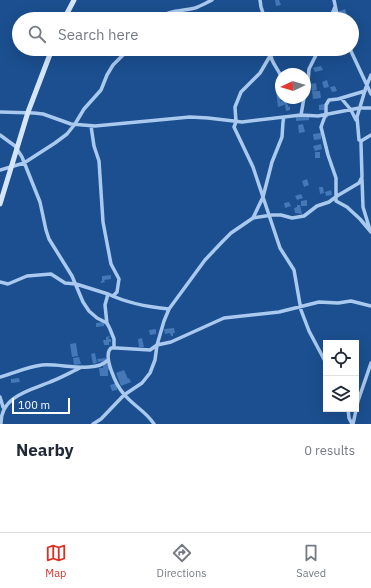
<!DOCTYPE html>
<html lang="en">
<head>
<meta charset="utf-8">
<style>
	:root { --surface:#fff; --page:#f6f6f7; --text:#1f2937; --muted:#747a83; --line:#e0e1e3; --accent:#d93025 }
	body { margin:0; font-family:"IBM Plex Sans",sans-serif; background:var(--page); color:var(--text) }
	.controls { position:absolute; right:12px; bottom:12px; display:grid; overflow:hidden; border-radius:0px; box-shadow:0 4px 16px #0002 }
	.controls button { width:36px; height:36px; display:grid; place-items:center; padding:0; border:0; border-bottom:1px solid var(--line); background:var(--surface); color:var(--text); font:20px sans-serif }
	.compass { position:absolute; left:275px; top:68px; width:36px; height:36px; border-radius:50%; background:var(--surface); box-shadow:0 4px 16px #0002; rotate:266deg }
	.scale { position:absolute; left:12px; bottom:10px; width:58px; box-sizing:border-box; padding-left:4px; border:2px solid #fff; border-top:0; font-size:11px; line-height:14px; white-space:nowrap; color:#fff; -webkit-text-stroke:3px #1b4f8f; paint-order:stroke }
	.list { margin:0; padding:0; list-style:none }
	h2 { display:flex; justify-content:space-between; align-items:center; height:52px; margin:0; padding:0 16px; font-size:17px }
	h2 small { font-size:13px; font-weight:400; color:var(--muted) }
	.icon { flex:none; width:22px; height:22px; fill:none; stroke:currentColor; stroke-width:2; stroke-linecap:round; stroke-linejoin:round }
	.map { position:relative; flex:none; width:371px; height:424px; overflow:hidden }
	.search { position:absolute; background:var(--surface); box-shadow:0 4px 16px #0002; left:12px; right:12px; top:12px; height:44px; display:flex; align-items:center; gap:10px; box-sizing:border-box; padding:0 14px; border-radius:22px; color:var(--muted); font-size:15px }
	.sheet { height:108px; background:var(--surface) }
	nav { display:flex; justify-content:space-around; align-items:center; box-sizing:border-box; height:56px; border-top:1px solid var(--line); background:var(--surface); font-size:11px; color:var(--muted) }
	nav a { display:grid; justify-items:center; gap:2px }
	nav .on { color:var(--accent) }
	.map>svg:first-child { display:block }
	.building { fill:#4478b7 }
	.lines { fill:none; stroke-linecap:round; stroke-linejoin:round }
	.minor { stroke:#a9c9ee; stroke-width:3.5 }
	.secondary { stroke:#d6e6fa; stroke-width:5 }
</style>
</head>
<body>
<div class="map">
<svg width="371" height="424" viewBox="0 0 371 424">
	<rect width="100%" height="100%" fill="#1b4f8f"/>
	<path class="building" d="M275,0H279L281,5L276,6Z
		M345,9L348,18L339,19L337,12Z
		M294,12L295,17L288,19L287,14H290V16H292L291,13Z
		M321,66L323,70L315,72L313,68Z
		M327,80L329,87L324,88L322,82Z
		M316,83L317,90L312,91L311,84Z
		M335,86L337,91L332,92L330,87Z
		M276,91H280L281,106L278,107Z
		M312,91H320L321,98L313,99Z
		M286,100L287,104L281,106V101Z
		M288,104V107L290,106V110L286,111L285,105Z
		M324,104V110H319V105Z
		M309,116V120L296,121V117Z
		M303,124L305,132L299,133L298,125Z
		M321,133V139L314,140L313,134Z
		M321,144L322,149L315,151L313,146Z
		M315,152H320V158H315Z
		M307,179L309,185L304,187L302,181Z
		M319,187H323L324,193L320,194Z
		M331,190L332,195L326,196L325,192Z
		M301,194L303,198L297,200L295,196Z
		M307,200V206H301V201Z
		M289,202L291,206L285,208L284,203Z
		M297,205H300L302,214L295,213L294,208L297,207Z
		M111,275V279L104,280L105,282L101,283V281H102V276Z
		M104,322V326L96,327V323Z
		M174,328L175,333H173V336H171L170,333L165,334L164,329Z
		M156,329V334L150,335L149,330Z
		M110,336L108,339H111V342H109V345H104L103,340H106V337Z
		M142,338L144,347H139L138,339Z
		M76,343L78,356L72,357L70,344Z
		M95,353L97,363L93,364L91,354Z
		M79,357L81,364L74,365L73,358Z
		M106,358V361L98,362L97,359Z
		M103,364H109L110,370H108V376H100L99,368H103Z
		M124,370L128,379L129,378L131,382L121,386L116,373Z
		M19,378L20,382L11,383V379Z
		M117,383V390L112,391L110,385Z"/>
	<g class="lines">
		<path class="minor" d="M260,0L261,7L265,19
			M334,0L338,19
			M158,19C167,10 183,11 195,8C201,6 206,3 212,0
			M330,19L335,7
			M270,49C270,61 276,66 281,76
			M350,49L371,94
			M270,56L260,73L241,92L235,107L236,122L234,127L253,167L280,248L294,270L301,310L309,331L326,363
			M305,88L308,81L309,69L319,49
			M341,98L351,110L356,120
			M0,112L34,113L43,114L71,124L95,126L190,117L208,118L242,122L301,115L318,116L359,108H371
			M301,115L304,98
			M325,116L321,127L328,155L336,178V201L347,207L360,219L371,232
			M326,116V105L329,100L338,99L365,91
			M91,126L94,146L99,161L103,222L111,264L119,279L117,292L113,296
			M0,135L15,146L22,157L40,202L46,230L49,239L72,276L83,302L89,311L97,318L107,323L110,329L114,339V348
			M361,141L371,135
			M0,170L24,163L55,143L67,134L75,124L84,109L101,90L107,75L113,65L129,49
			M362,179L363,207L370,230
			M253,218L263,197L272,162L282,137L283,122L284,117
			M0,282L8,284L27,276L51,274L65,283L76,284L108,294
			M107,324L105,305L108,294C127,303 148,307 169,309
			M0,377C14,373 27,367 42,365C60,363 95,374 108,360
			M0,397L3,407
			M348,409L349,418L352,424
			M1,424C0,396 31,390 50,382C61,378 71,372 82,367
			M93,424L101,419L124,395L142,383L150,373L155,360L157,345L164,321L169,309L205,260L222,242L231,233L253,218L272,215H281L292,218L304,216L317,206L329,202L337,196L359,183L362,177L361,144V141L359,140L357,117L366,87L371,75
			M154,424C146,411 132,405 123,393C117,386 102,356 111,348H117L150,350L157,345L171,342L224,318L279,312L319,302L338,303L351,301L371,306
			M353,424L358,401L371,363"/>
		<path class="secondary" d="M64,19L74,0
			M0,204L28,112L52,49"/>
	</g>
</svg>
<div class="controls">
<button><svg class="icon" aria-label="locate" viewBox="0 0 24 24"><circle cx="12" cy="12" r="6"/><path d="M12 2v4M12 18v4M2 12h4M18 12h4"/></svg></button>
<button><svg class="icon" aria-label="layers" viewBox="0 0 24 24"><path d="M12 4l9 5-9 5-9-5zM3 14l9 5 9-5"/></svg></button>
</div>
<svg class="compass" viewBox="-18 -18 36 36"><path d="M0-13l5 13h-10z" fill="#e53935"/><path d="M0 13l5-13h-10z" fill="#747a83"/></svg>
<div class="scale">100 m</div>
<div class="search"><svg class="icon" aria-label="search" viewBox="0 0 24 24"><circle cx="10" cy="10" r="6"/><path d="M15 15l6 6"/></svg>Search here</div>
</div>
<section class="sheet">
<h2>Nearby<small>0 results</small></h2>
<ul class="list">
</ul>
</section>
<nav>
<a class="on"><svg class="icon" aria-label="map" viewBox="0 0 24 24"><path d="M3 6l6-2 6 2 6-2v14l-6 2-6-2-6 2zM9 4v14M15 6v14"/></svg>Map</a>
<a><svg class="icon" aria-label="directions" viewBox="0 0 24 24"><path d="M12 3l9 9-9 9-9-9zM9 14v-3h6M13 9l2 2-2 2"/></svg>Directions</a>
<a><svg class="icon" aria-label="saved" viewBox="0 0 24 24"><path d="M7 4h10v16l-5-4-5 4z"/></svg>Saved</a>
</nav>
</body>
</html>
